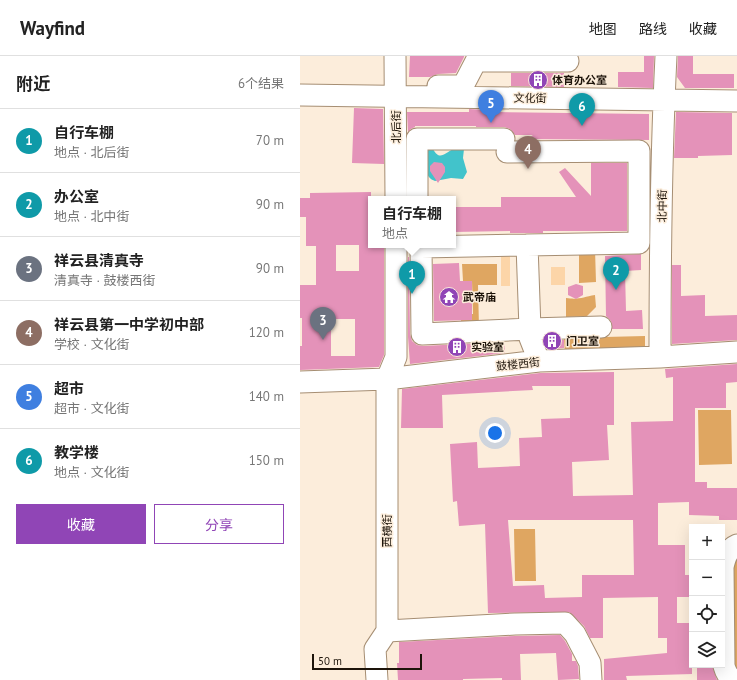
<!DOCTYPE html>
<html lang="zh">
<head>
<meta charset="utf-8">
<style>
	:root { --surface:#fff; --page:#f6f6f6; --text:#222; --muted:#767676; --line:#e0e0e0; --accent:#9045b6 }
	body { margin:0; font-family:"PT Sans","Noto Sans SC",sans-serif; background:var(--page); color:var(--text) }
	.controls { position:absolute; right:12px; bottom:12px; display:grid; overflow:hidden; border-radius:0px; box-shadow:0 4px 16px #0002 }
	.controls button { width:36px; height:36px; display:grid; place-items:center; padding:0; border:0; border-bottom:1px solid var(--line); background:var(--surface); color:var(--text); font:20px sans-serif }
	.scale { position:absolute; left:12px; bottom:10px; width:110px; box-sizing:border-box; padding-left:4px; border:2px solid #1d140a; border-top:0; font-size:11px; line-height:14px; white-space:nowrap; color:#1d140a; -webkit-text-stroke:3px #fceddb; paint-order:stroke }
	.you { position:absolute; left:195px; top:377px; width:14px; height:14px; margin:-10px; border:3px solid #fff; border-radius:50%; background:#1a73e8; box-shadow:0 0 0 6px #1a73e833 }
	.badge { display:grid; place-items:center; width:26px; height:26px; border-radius:50%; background:var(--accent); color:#fff; font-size:13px; font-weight:700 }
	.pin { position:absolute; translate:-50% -33px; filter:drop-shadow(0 1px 2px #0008) }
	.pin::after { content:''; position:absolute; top:21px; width:14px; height:12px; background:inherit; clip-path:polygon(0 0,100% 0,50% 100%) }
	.popup { position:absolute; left:68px; top:140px; width:88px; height:52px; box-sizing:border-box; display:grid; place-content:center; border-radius:0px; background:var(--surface); filter:drop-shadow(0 1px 3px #0005); font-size:13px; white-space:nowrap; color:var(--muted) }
	.popup b { font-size:15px; color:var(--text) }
	.popup::after { content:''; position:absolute; left:50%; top:100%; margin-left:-8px; border:8px solid transparent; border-top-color:var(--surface) }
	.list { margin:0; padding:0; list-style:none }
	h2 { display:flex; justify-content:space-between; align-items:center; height:52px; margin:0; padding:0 16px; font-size:17px }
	h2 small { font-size:13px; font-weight:400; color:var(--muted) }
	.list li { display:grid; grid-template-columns:26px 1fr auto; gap:12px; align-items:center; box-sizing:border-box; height:64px; padding:0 16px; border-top:1px solid var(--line) }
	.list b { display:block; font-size:15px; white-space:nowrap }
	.list p { margin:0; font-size:13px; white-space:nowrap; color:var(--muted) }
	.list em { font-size:13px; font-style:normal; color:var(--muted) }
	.actions { display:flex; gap:8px; padding:12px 16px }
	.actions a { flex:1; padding:9px 0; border:1px solid var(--accent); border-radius:0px; text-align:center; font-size:14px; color:var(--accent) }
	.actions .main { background:var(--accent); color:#fff }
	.icon { flex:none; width:22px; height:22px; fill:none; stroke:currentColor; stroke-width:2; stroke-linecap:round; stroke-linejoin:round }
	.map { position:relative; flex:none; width:437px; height:624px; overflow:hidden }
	header { display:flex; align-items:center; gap:24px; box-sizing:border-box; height:56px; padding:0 20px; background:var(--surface); border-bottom:1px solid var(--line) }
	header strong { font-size:19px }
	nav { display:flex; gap:22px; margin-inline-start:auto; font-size:14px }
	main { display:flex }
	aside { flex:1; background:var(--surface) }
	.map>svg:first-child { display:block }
	.green { fill:#fcd5a8 }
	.forest { fill:#dfa661 }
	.water { fill:#42c3cb }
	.building { fill:#e492b9; fill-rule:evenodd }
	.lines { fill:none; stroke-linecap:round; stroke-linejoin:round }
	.minor-casing { stroke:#a68e73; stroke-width:23 }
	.minor { stroke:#fff; stroke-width:21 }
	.labels { text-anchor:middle; stroke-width:3; stroke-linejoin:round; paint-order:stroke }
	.poi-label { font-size:11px; font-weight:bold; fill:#1d140a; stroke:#fceddb; text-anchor:start }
	.street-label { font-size:11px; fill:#1d140a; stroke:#fceddb }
</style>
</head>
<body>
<header>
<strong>Wayfind</strong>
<nav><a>地图</a><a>路线</a><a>收藏</a></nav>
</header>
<main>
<aside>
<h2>附近<small>6个结果</small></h2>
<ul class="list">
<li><span class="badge" style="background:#0f9aa8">1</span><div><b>自行车棚</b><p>地点 · 北后街</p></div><em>70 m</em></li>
<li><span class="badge" style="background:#0f9aa8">2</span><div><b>办公室</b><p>地点 · 北中街</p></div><em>90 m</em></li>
<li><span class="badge" style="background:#6b7280">3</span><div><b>祥云县清真寺</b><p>清真寺 · 鼓楼西街</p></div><em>90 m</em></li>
<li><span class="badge" style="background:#8d6e63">4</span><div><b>祥云县第一中学初中部</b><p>学校 · 文化街</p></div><em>120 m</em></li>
<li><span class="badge" style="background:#3f7fe0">5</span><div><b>超市</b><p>超市 · 文化街</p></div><em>140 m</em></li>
<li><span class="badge" style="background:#0f9aa8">6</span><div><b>教学楼</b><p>地点 · 文化街</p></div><em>150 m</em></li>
</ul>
<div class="actions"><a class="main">收藏</a><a>分享</a></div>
</aside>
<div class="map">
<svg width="437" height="624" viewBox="0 0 437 624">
	<rect width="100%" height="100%" fill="#fceddb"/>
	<path class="green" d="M201,195H210V230H201Z
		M251,211H265V229H251Z"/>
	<path class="forest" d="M279,193H295L296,226L279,227Z
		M162,208H197V229H178L179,272H161V258H173L172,225H163Z
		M295,239L296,251L287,260L266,261V242C279,244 283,241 295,239Z
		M345,280V296L265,298L264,282Z
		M398,354H431L432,408L399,409Z
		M214,473H235L236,525H215Z
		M430,501H437V612H431Z"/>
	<path class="water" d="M129,91L133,93C140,106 145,96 154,93C157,92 161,93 164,93L163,102L167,116L163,123L151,122L135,125C133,124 130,123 129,121C126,118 127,96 129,91Z"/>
	<path class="building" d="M110,0H164V1L156,17L138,18L130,21H109Z
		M344,0H354L353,32L318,31V16H344Z
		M378,0H393V18H434V32H385L377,21Z
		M211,17H264V31L211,30Z
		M54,52L83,53L84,108L52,107Z
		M169,53L186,54V56H196L349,58V84L227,83L233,79H215L210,73L204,71H176V70H115V71L111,73L108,76L107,56H169Z
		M376,56L432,57V99L398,100V102H374Z
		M134,106L142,107L145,111V116L138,127L130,115V110Z
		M291,107H327V175H243V177H210V175L153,176V151H201V141H276L259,116L265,112L291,140Z
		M71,136V189H84V299L79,311L0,314V290H2V262H0V229H16V190H6V161H0V142H10V137ZM36,189H59V215H36ZM31,263H55V300H31Z
		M341,198V214L325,215L326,255L342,254L343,273H312L311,265L306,260L305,200Z
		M108,201H109L110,278L112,285L117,289L123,290L204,286L205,297L110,308L108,281Z
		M159,207L160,225H172V264L134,265L133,208Z
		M372,209H381V240L405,239V260L437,259V284L372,288Z
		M276,228L283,230V239L276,243L268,239V231Z
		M250,284H264V292L250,293Z
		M437,308V326L426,327V352H395V426H407V432H437V464H419V460L389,459V446L358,447V489H385V519H392V541H377V567H392V618L326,620L327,624H304V603L367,597V582H358V541L303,542V582H290L284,570L269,556L188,557L185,468L159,470L157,445L153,446L150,388L177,386L178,412L220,410L219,382L242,381L241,363L270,362V330H232L233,334L142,339L143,372H101L102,333L240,317L314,316V369H307L309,404L272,406L273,440L333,439L331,366L373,365V321L366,322L365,313ZM208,464H333L334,519H282V541L245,542L244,529L213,530Z
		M260,579L265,585L272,598V605H276L278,610L279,623L258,624L256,597L220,598L221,624H202V622L163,623V624H98L97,607H99V586L215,580Z
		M397,609H412L417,624H397Z"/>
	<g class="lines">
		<defs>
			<path id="minor" d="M95,0L96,143
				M138,30H163L176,5H268
				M0,39L437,45
				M117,143V83H204
				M120,189L121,191L122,278L230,273L227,189L339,187V95L207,96
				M121,191L227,189
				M360,301C360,201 361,100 366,0
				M239,305L230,282V273L301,271
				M0,326L87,323L239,305L360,301L437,296
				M87,575L215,568L265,567L275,578L290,607L291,624
				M77,624L75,593L87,575V323L96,301V189
				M435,624C428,621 426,617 424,610L423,511C425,501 428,493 437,489"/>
		</defs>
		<use href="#minor" class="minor-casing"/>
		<use href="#minor" class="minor"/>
	</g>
	<defs>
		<symbol id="building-disc" viewBox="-11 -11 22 22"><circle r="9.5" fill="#9045b6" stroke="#fceddb"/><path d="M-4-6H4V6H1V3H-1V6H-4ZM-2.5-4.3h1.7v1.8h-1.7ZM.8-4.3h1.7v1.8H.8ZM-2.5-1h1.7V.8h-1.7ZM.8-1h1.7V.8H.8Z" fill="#fff"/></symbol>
		<symbol id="temple-disc" viewBox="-11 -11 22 22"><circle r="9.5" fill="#9045b6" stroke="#fceddb"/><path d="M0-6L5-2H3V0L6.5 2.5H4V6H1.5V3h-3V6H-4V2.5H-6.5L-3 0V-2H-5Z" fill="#fff"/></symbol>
	</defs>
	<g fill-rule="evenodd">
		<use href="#building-disc" x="227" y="13" width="22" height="22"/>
		<use href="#temple-disc" x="138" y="230" width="22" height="22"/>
		<use href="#building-disc" x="241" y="274" width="22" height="22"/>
		<use href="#building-disc" x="146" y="280" width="22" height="22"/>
	</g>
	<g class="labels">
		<g class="poi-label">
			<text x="252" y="28">体育办公室</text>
			<text x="163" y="245">武帝庙</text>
			<text x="266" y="289">门卫室</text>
			<text x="171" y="295">实验室</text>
		</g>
		<g class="street-label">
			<text transform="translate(230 42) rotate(1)" y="4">文化街</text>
			<text transform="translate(96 71) rotate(-90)" y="4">北后街</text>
			<text transform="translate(362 150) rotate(-89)" y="4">北中街</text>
			<text transform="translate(218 308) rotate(-6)" y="4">鼓楼西街</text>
			<text transform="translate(87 475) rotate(-90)" y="4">西横街</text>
		</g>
	</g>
</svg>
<div class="controls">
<button>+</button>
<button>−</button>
<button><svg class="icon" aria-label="locate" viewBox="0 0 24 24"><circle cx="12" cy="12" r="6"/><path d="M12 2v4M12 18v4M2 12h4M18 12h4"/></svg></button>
<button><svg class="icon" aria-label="layers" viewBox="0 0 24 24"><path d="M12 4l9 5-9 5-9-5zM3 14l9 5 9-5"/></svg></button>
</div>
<div class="scale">50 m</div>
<div class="you"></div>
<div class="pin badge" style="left:112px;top:238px;background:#0f9aa8">1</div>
<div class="popup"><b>自行车棚</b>地点</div>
<div class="pin badge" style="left:316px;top:234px;background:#0f9aa8">2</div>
<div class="pin badge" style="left:23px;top:284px;background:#6b7280">3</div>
<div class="pin badge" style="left:228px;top:113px;background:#8d6e63">4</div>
<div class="pin badge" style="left:191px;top:67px;background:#3f7fe0">5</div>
<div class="pin badge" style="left:282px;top:70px;background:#0f9aa8">6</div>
</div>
</main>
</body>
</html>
